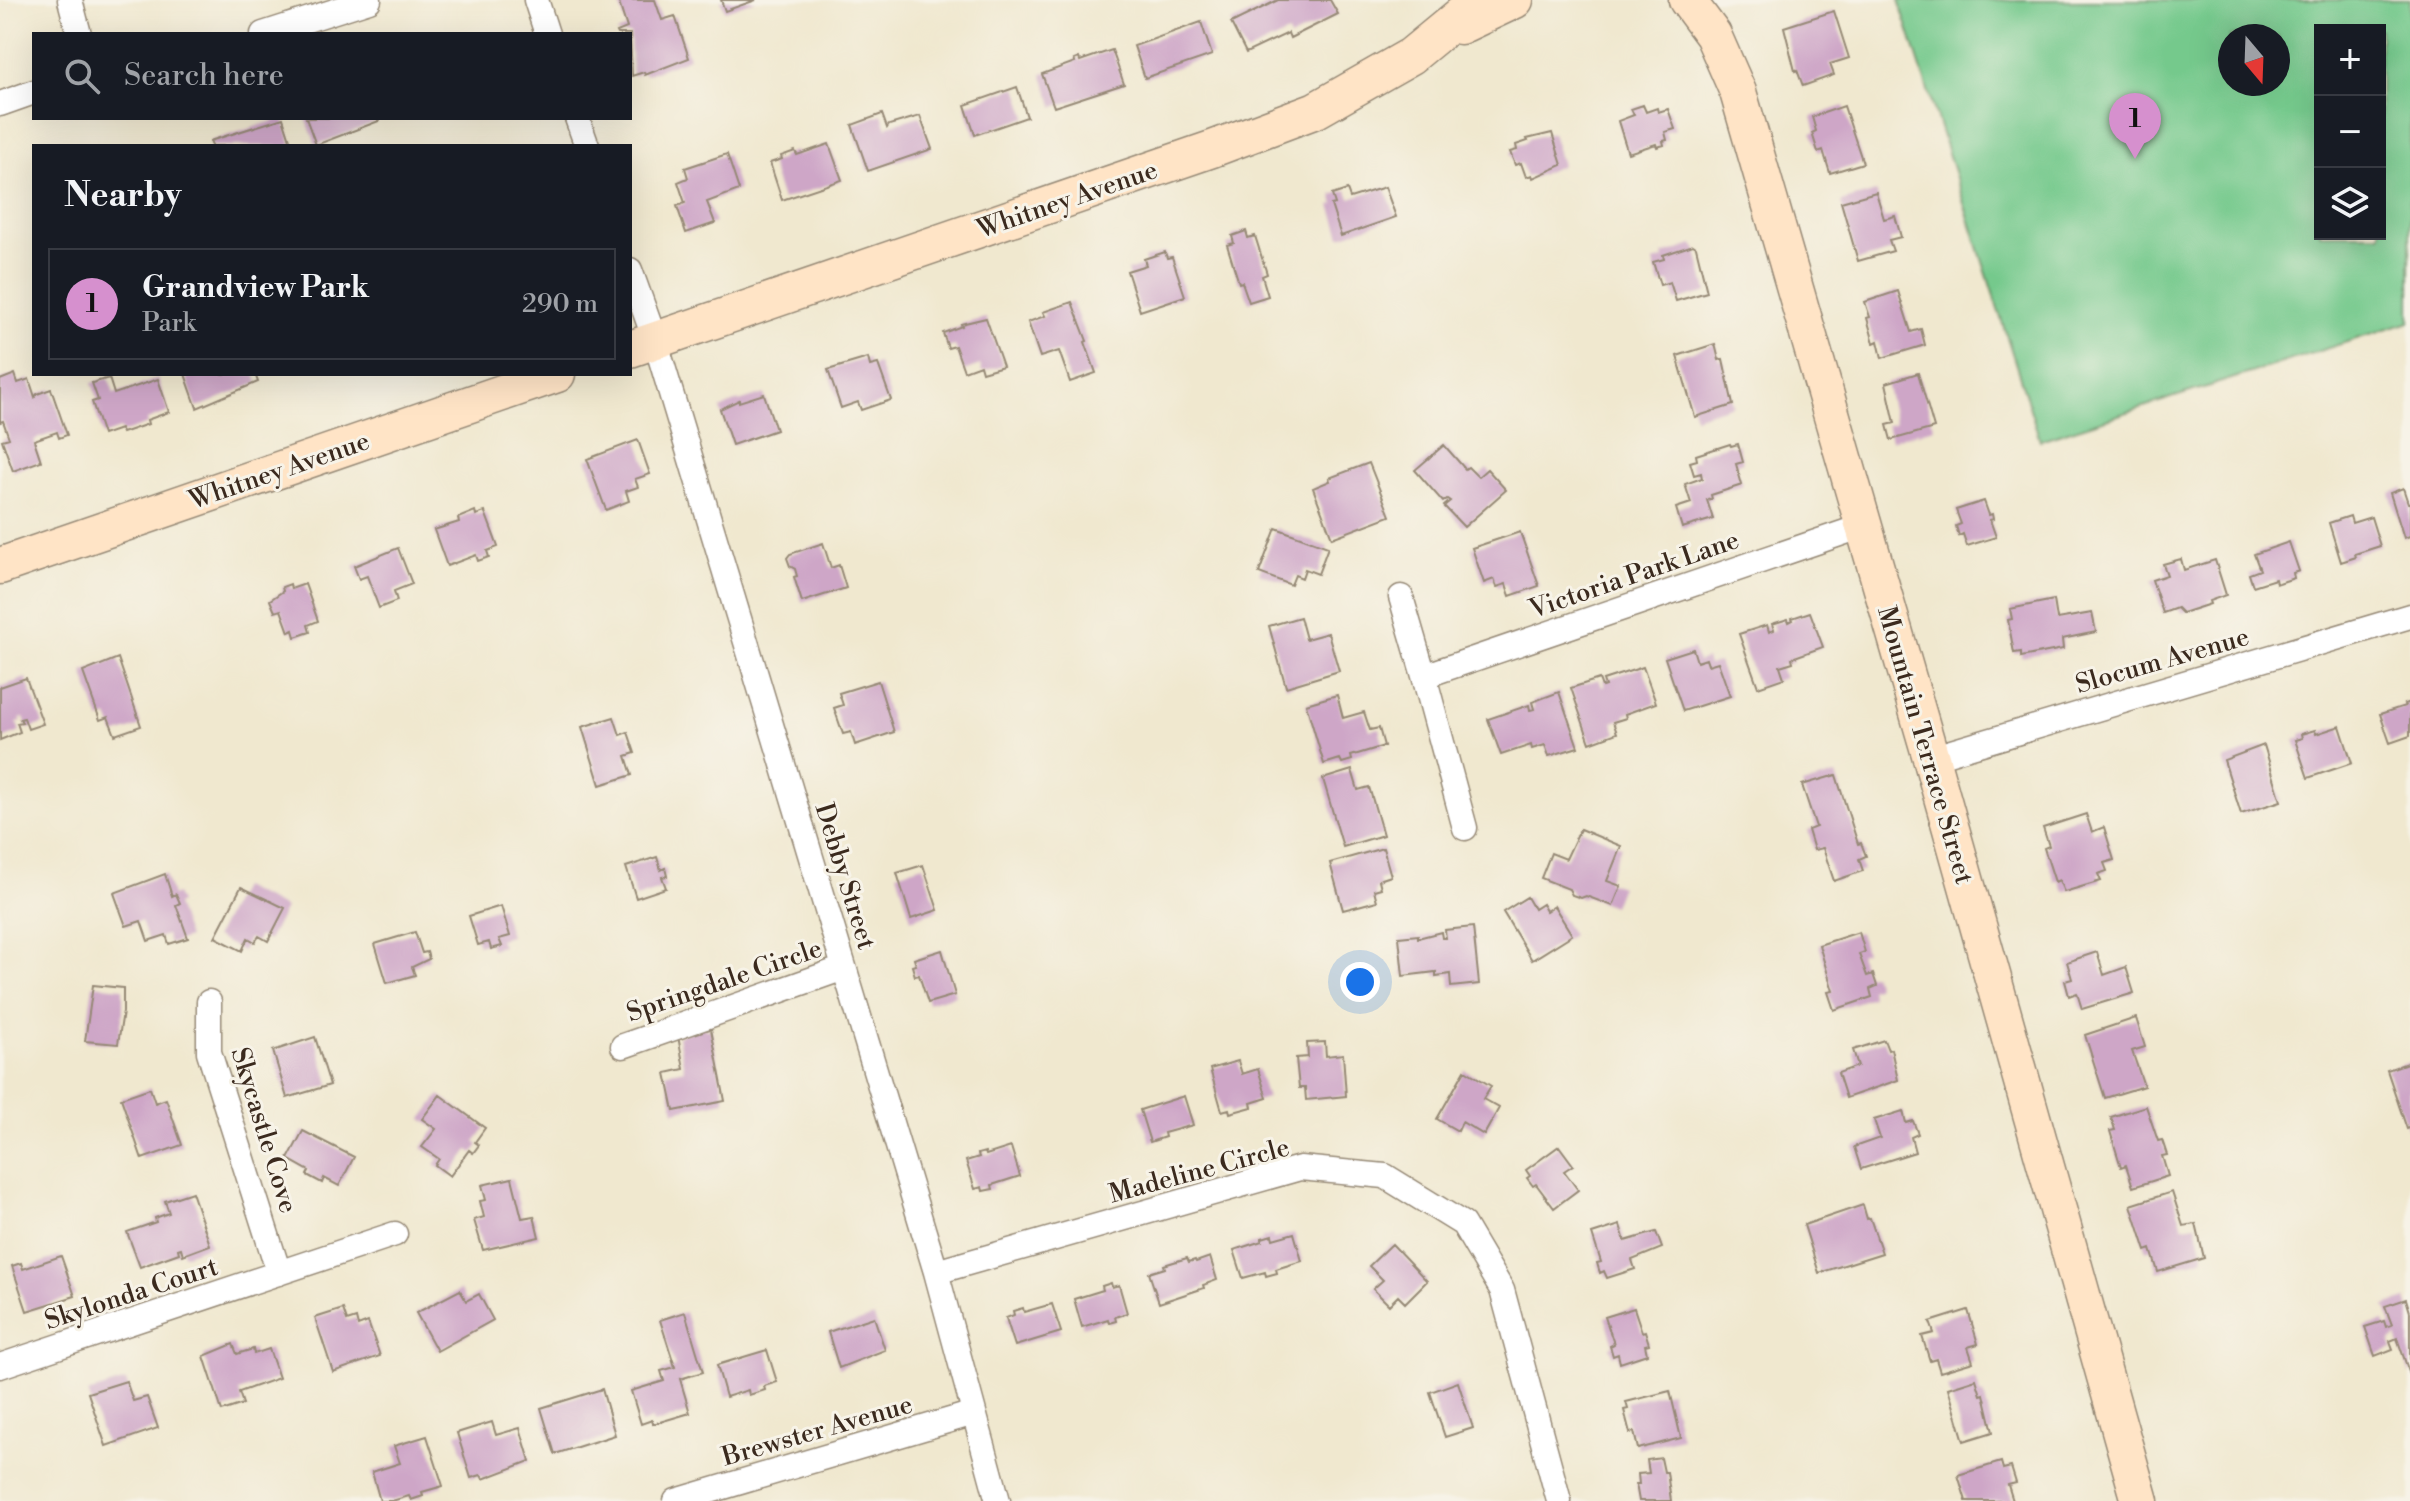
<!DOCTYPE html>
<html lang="en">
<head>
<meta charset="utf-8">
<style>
	:root { --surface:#171b24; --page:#20242c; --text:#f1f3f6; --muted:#9ea1a6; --line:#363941; --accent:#d690ce }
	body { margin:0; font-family:"Libre Bodoni",serif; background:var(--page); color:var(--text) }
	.controls { position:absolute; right:24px; top:24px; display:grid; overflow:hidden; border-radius:0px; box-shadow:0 8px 32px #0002 }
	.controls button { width:72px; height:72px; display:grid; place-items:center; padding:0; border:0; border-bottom:2px solid var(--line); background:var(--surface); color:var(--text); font:40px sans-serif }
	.compass { position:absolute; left:2218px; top:24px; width:72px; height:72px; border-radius:50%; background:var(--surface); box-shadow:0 8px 32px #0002; rotate:161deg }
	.you { position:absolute; left:1360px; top:982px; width:28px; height:28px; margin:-20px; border:6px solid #fff; border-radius:50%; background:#1a73e8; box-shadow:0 0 0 12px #1a73e833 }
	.badge { display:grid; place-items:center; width:52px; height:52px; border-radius:50%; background:var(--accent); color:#111; font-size:26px; font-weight:700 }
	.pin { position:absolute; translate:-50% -66px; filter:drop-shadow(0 2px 4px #0008) }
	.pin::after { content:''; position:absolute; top:42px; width:28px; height:24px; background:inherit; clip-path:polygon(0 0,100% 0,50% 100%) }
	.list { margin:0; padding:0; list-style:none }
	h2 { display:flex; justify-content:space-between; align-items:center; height:104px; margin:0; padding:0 32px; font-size:34px }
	h2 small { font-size:26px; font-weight:400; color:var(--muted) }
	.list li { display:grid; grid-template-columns:52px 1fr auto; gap:24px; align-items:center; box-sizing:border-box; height:112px; margin:0 16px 16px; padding:0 16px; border:2px solid var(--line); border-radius:0px }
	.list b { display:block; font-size:30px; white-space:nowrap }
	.list p { margin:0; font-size:26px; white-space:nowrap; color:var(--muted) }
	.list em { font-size:26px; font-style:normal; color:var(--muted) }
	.icon { flex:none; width:44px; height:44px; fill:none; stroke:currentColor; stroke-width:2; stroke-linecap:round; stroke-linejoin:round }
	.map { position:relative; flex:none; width:2410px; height:1501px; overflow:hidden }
	.search { position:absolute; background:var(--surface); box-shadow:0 8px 32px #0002; left:32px; top:32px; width:600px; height:88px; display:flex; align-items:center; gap:20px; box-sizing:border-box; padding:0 28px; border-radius:0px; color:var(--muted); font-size:30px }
	.panel { position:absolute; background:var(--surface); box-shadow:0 8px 32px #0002; left:32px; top:144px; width:600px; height:232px; border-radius:0px }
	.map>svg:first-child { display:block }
	.green { fill:#74c98c; stroke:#587a55; stroke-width:2; fill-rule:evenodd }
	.building { fill:#cea6c7 }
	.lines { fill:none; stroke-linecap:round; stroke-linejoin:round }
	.street-casing { stroke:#968976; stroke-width:27 }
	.secondary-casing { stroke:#968976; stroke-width:39 }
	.street { stroke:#fff; stroke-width:24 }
	.secondary { stroke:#ffe4c6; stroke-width:36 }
	.labels { text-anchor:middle; stroke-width:6; stroke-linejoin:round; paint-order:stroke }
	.street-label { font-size:26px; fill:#3b2a1e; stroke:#f7f3e8 }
</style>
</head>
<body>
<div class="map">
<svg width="2410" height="1501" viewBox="0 0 2410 1501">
	<rect width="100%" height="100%" fill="#f7f3e8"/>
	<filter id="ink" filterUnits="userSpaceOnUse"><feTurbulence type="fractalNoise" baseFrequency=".0125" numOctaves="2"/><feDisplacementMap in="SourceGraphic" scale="16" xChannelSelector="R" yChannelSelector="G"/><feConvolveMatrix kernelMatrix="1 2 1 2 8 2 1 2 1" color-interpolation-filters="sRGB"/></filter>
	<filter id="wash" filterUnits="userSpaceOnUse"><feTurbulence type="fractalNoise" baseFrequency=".006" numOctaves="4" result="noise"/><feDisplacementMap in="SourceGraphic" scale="32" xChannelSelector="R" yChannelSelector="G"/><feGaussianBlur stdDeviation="1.8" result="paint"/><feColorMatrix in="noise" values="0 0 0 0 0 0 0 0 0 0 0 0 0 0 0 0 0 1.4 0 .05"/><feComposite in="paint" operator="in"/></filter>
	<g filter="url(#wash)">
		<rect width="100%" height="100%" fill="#f0e8cf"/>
		<path class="green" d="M1899,0H2410V322L2040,440ZM2320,30H2380V234H2320ZM2230,36H2278V84H2230Z"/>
		<g id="blocks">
			<path class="building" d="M618,0H655L662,20L675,16L689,58L645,75L644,72L632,76L630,34H618L617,32L627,28Z
				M721,0H756L725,11Z
				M1278,0H1330L1338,14L1290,38L1288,33L1246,53L1231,23Z
				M1834,11L1849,58L1830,64L1834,75L1803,86L1797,70L1795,71L1784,27Z
				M1201,22L1212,55L1145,78L1134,46Z
				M1112,50L1124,84L1054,107L1042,74L1075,62L1074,60L1079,58L1080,61Z
				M1017,87L1027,117L975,135L965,105Z
				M1643,105L1646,112L1657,108L1658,112L1668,109L1675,129L1665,132L1667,140L1663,141L1664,145L1657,147L1656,144L1628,153L1618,121L1634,115L1631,109Z
				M1844,106L1863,163L1830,173L1823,150L1818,152L1812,133L1816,131L1812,117Z
				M882,114L887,128L889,125L920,116L932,149L868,171L852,125Z
				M283,118L292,146H212L210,141Z
				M306,118H378L379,121L316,145Z
				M1552,133L1562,165L1533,178L1532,175L1526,177L1521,163L1515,165L1510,152L1517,150L1516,145L1528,141L1527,139Z
				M829,144L842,180L782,200L770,163L782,159L781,156L795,151L797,155Z
				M727,154L739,190L707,202L715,223L686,233L677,206L685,203L678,182L688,178L685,168Z
				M1385,187L1396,217L1341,236L1331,205L1335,204L1332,195L1347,190L1350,198Z
				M1876,192L1884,219L1895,216L1901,237L1889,240L1893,251L1858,261L1841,202Z
				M1246,231L1248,238L1255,236L1267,274L1262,276L1268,296L1249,302L1242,282L1239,283L1227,245L1234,243L1232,236Z
				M1693,245L1696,247L1707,292L1676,301L1670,282L1660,285L1653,262L1664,259L1663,255Z
				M1165,252L1167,258L1172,257L1185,296L1140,311L1127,271L1146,265L1144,259Z
				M1898,291L1911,332L1921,329L1925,345L1882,358L1878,341L1874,343L1867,318L1870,317L1865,302Z
				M1072,302L1087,341L1085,342L1096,373L1070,382L1059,351L1040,357L1028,322L1045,316L1043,312Z
				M986,318L1003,366L982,372L980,365L964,371L955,346L948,348L943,333L962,326L961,324Z
				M1715,344L1719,360L1723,359L1733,405L1695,417L1677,356Z
				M868,358L870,366L878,364L891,400L861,410L858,402L841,408L828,370Z
				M1918,373L1934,428L1891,440L1887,425L1895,423L1886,383Z
				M15,374L18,383L29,379L35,397L37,394L51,389L67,435L59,438L57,432L34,440L41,461L13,471L2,440L9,438L3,421L0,422V380Z
				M185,374H255L258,382L197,408Z
				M109,378L114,394L158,379L169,412L147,420L148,424L122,433L120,429L103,435L92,402L98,400L92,383Z
				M764,394L776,430L732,445L720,409L739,400V402Z
				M638,440L650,474L635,479L638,487L626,491L629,501L606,510L587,459Z
				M1730,444L1731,446L1738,444L1743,462L1736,464L1742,485L1711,495L1712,499L1707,500L1713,519L1682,528L1676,508L1691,503L1685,484L1702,478L1701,473L1694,475L1690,462L1697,460L1696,455Z
				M1444,445L1465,469L1468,467L1478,477L1487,469L1506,490L1464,527L1444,506L1450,501L1447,499L1443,502L1415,470Z
				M1369,463L1390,516L1332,538L1313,488L1330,481L1329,478Z
				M2403,488L2408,503H2410V536L2404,538L2390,493Z
				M1984,501L1989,515L1992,514L1993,519L1990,520L1996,537L1967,546L1963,534L1959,536L1956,526L1961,524L1956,510Z
				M475,511L476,515L485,512L498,547L487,551L489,557L478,561L476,555L447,566L434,530L459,522L458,518Z
				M2350,516L2352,523L2371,517L2380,546L2355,554L2356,557L2341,562L2329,523Z
				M1276,528L1328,547L1318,574L1305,569L1302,578L1295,575L1291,585L1259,573Z
				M1520,532L1539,586L1510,596L1506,584L1497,587L1494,579L1484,583L1472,548Z
				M2289,542L2299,571L2293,573L2294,578L2276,584L2275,579L2253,586L2249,574L2260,570L2254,554Z
				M823,543L831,568L839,565L846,588L802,602L794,577L797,576L795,569L790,566L787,558L790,554Z
				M398,548L412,584L394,591L397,601L379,608L367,576L359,579L354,566Z
				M2181,559L2184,570L2215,560L2226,595L2209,601L2210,604L2182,613L2177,608L2163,613L2152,580L2167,575L2163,564Z
				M290,584L291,589L305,584L318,621L308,625L310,632L295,637L293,630L289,632L281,610L275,612L270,600L283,591L282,587Z
				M2054,600L2057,619L2092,613L2096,632L2062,639L2063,649L2021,657V652L2014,653L2008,620L2012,619L2010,609Z
				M1810,612L1823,647L1792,658L1793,662L1780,666L1784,678L1758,687L1739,634L1767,625L1769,632L1774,630L1772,624L1788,619L1789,622L1793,620L1792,618Z
				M1300,617L1306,639L1328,633L1339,671L1286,687L1269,626Z
				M1693,649L1697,662L1706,659L1708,665L1718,662L1730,696L1683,711L1665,658Z
				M118,658L141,726L115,735L108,717L100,720L83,672Z
				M1643,667L1656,703L1625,714L1626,718L1613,722L1617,733L1590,743L1571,688L1599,679L1602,687L1605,686L1603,680Z
				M26,678L43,724L28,729L24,718L20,719L22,722L17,723L20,732L0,740V687Z
				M878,681L894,732L855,745L851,732L843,734L834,708L843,705L839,693Z
				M1559,692L1578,747L1549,756L1545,745L1532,749L1531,745L1501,755L1488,719L1529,705L1530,710L1534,709L1532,702Z
				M1337,695L1343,718L1364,712L1370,730L1379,728L1384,746L1351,756L1352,760L1342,763L1340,759L1324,764L1306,704Z
				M2410,702V736L2390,743L2380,714L2405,706L2404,704Z
				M614,717L620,735L628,732L635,753L626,756L632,775L600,785L582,727Z
				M2340,726L2352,763L2308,778L2295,740L2302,738L2301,734L2315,730L2316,734Z
				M2264,745L2281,801L2241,814L2224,760Z
				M1352,770L1358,790L1369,787L1383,835L1343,847L1323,779Z
				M1836,775L1858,844L1861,843L1866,856L1859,859L1863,871L1834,881L1823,848L1814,850L1808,830L1816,827L1802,785Z
				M2086,814L2092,832L2104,827L2114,860L2104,863L2107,871L2098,874L2101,881L2064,892L2059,880L2055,882L2044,848L2049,846L2043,828Z
				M1580,829L1621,846L1607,881L1621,886L1613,906L1586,896L1581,898L1572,895L1569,889L1541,878L1551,853L1566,859Z
				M1383,848L1391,876L1379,880L1381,888L1374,890L1377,901L1343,910L1330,863Z
				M657,857L661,870L665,868L667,876L662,877L666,888L636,898L626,867Z
				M923,865L938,910L911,919L897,873Z
				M165,874L172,896L176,894L180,903L176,905L188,938L169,944L166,935L148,941L141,921L126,926L114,893Z
				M241,887L285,908L268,941L259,936L255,942L248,938L242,951L215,937Z
				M1527,897L1534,909L1542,904L1546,911L1554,906L1572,935L1532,960L1503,912Z
				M501,906L510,936L499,939L502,946L491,949L489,942L478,945L469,916Z
				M1473,927L1479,984L1451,987L1450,974L1436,976V972L1403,976L1399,937L1418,935V938L1441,932L1442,938H1446L1445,930Z
				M415,932L422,953L427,952L429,959L412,967L415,975L387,983L375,944Z
				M1859,932L1865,952L1859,954L1867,976L1873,974L1877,986L1870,989L1872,997L1834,1010L1828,992L1833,991L1819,945Z
				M942,950L955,995L928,1003L919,975L915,976L912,966L916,965L914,959Z
				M2097,952L2104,975L2126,967L2134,993L2082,1009L2077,993L2069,996L2065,981L2072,979L2067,962Z
				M93,985L123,988V1012L118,1044L85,1041Z
				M2136,1018L2145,1047L2132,1051L2144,1086L2105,1098L2085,1035Z
				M704,1026L705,1030L711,1029L725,1101L674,1111L666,1073L684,1069L678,1036Z
				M315,1037L330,1085L287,1098L273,1051Z
				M1884,1040L1888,1050L1891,1049L1898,1080L1846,1098L1838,1073L1858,1066L1853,1050Z
				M1325,1042L1326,1056L1343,1054L1346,1096L1306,1100L1305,1088H1299L1296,1058L1308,1057L1307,1043Z
				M1238,1061L1242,1074L1258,1069L1267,1098L1251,1103L1252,1107L1230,1113L1229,1109L1222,1111L1210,1069Z
				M2410,1062V1128L2407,1129L2387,1070Z
				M1465,1070L1491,1086L1483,1099L1499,1108L1484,1135L1462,1122L1458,1131L1437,1119Z
				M150,1088L155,1103L166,1099L182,1145L142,1159L121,1098Z
				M440,1095L485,1128L475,1142L479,1145L473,1153L469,1150L450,1176L435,1165L439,1159L422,1147L436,1129L422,1119Z
				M1184,1096L1193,1125L1164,1133L1165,1137L1150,1142L1140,1110Z
				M2146,1106L2158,1141L2162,1140L2167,1155L2162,1156L2168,1176L2133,1187L2126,1165L2121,1167L2110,1131L2115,1130L2111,1117Z
				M1903,1111L1906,1123L1913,1121L1918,1134L1911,1137L1915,1152L1861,1169L1854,1147L1880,1138L1874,1120Z
				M303,1131L354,1157L339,1186L324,1178L322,1183L307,1175L309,1171L288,1159Z
				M1559,1146L1573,1165L1564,1171L1578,1190L1554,1208L1536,1184L1533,1186L1527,1178L1530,1176L1526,1170Z
				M1011,1147L1020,1176L992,1185L993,1189L983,1191L982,1187L975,1189L966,1161L979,1157L978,1154L985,1152L986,1155Z
				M512,1178L522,1218L534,1216L539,1237L483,1250L474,1220L484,1217L480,1201L486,1200L482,1185Z
				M192,1192L210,1245L183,1255L181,1248L178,1249L179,1253L140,1267L127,1232L156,1222L155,1218L169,1213L165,1201Z
				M2172,1192L2183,1226L2196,1224L2204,1258L2158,1272L2151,1249L2146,1251L2131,1205Z
				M1863,1205L1867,1219L1870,1218L1882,1253L1819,1273L1804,1225Z
				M1620,1225L1625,1241L1656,1232L1662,1248L1632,1260L1635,1269L1607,1278L1604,1271L1600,1273L1597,1263L1601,1262L1592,1234Z
				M1294,1233L1302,1261L1276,1269L1277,1273L1266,1276L1265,1272L1243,1278L1234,1250L1262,1241V1238L1272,1235L1273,1239Z
				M1392,1244L1427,1281L1405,1303L1398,1296L1389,1305L1373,1289L1383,1280L1369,1266Z
				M61,1256L75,1296L27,1311L12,1266L21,1263L23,1269Z
				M1210,1257L1217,1280L1203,1285L1204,1288L1159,1303L1149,1273L1165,1268L1164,1265L1187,1258L1189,1262L1195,1260L1196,1262Z
				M1111,1283L1112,1287L1119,1285L1127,1313L1115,1317L1116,1321L1109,1323L1108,1319L1082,1327L1074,1299L1103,1290L1102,1286Z
				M460,1290L466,1301L479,1294L493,1320L437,1351L416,1313Z
				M2406,1299L2410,1312V1375L2397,1338L2390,1341L2393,1349L2375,1356L2365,1327L2384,1321L2386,1327L2392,1325L2385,1306Z
				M1052,1304L1061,1332L1015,1346L1006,1318L1014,1315L1013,1311L1023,1308L1024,1312Z
				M1634,1308L1642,1332L1645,1331L1649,1344L1645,1345L1647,1354L1620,1363L1618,1354L1613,1356L1610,1346L1614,1344L1605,1317Z
				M343,1309L347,1321L356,1318L358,1326L368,1322L380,1356L333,1372L315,1318Z
				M1968,1310L1978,1344L1968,1347L1973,1362L1940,1372L1936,1359L1930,1361L1922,1336L1934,1333L1930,1322Z
				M685,1312L703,1372L680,1379L690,1413L653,1424L652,1420L641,1424L631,1391L664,1381L661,1371L675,1367L660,1320Z
				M874,1317L885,1350L839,1368L828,1332Z
				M233,1344L237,1354L253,1349L254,1354L269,1349L279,1378L239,1392L243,1404L222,1411L204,1356Z
				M767,1350L777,1382L764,1386L765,1390L749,1395L748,1390L726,1397L717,1365Z
				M1976,1379L1981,1395L1984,1394L1993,1432L1964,1441L1948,1388Z
				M126,1381L133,1401L147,1397L158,1428L106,1446L88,1393Z
				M1458,1382L1473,1428L1445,1437L1430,1392Z
				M602,1389L615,1435L555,1454L541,1408Z
				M1670,1391L1681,1438L1638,1449L1634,1432L1630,1433L1624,1410L1628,1409L1626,1402Z
				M492,1422L496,1435L520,1428L530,1461L483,1479L481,1475L471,1478L457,1433Z
				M427,1436L443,1486L422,1492L423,1496L411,1500L409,1496L392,1501H380L372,1472L400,1463L394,1446Z
				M1661,1458L1664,1472H1667L1671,1501H1639L1636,1484H1639L1638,1474L1649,1473L1647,1460Z
				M2001,1462L2003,1469L2011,1467L2016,1483L2008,1485L2013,1501H1966L1958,1475Z"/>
		</g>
	</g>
	<g filter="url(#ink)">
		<use href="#blocks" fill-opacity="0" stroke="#968976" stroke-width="2"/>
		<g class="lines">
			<defs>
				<path id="street" d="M70,0L79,34
					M536,0L547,34
					M263,34L369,0
					M0,104L34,92
					M577,118L587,146
					M630,270L655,340L936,1272L998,1501
					M1401,597L1424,676
					M1931,758L2410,616
					M1465,828L1424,676L1863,526
					M209,1002V1052L279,1273
					M623,1046L844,968
					M936,1272L1300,1168L1385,1176L1463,1224L1502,1290L1559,1501
					M0,1366L395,1234
					M676,1501L974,1413"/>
				<path id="secondary" d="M1687,0L1713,35L1738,92L1931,758L2140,1501
					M1460,26L1515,0
					M630,349L1212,149L1316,110L1411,56L1479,0
					M0,566L557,374"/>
			</defs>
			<use href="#street" class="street-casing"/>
			<use href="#secondary" class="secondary-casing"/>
			<use href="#street" class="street"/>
			<use href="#secondary" class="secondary"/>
		</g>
	</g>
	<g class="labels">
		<g class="street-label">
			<text transform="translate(1067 199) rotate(-19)" y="9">Whitney Avenue</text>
			<text transform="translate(279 470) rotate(-19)" y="9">Whitney Avenue</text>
			<text transform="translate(1634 574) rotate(-19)" y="9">Victoria Park Lane</text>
			<text transform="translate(2162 660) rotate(-16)" y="9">Slocum Avenue</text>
			<text transform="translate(1926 745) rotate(74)" y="9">Mountain Terrace Street</text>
			<text transform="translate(846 876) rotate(73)" y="9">Debby Street</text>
			<text transform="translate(724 980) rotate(-19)" y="9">Springdale Circle</text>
			<text transform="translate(265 1130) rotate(73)" y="9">Skycastle Cove</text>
			<text transform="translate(1199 1170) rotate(-15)" y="9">Madeline Circle</text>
			<text transform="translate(131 1293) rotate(-18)" y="9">Skylonda Court</text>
			<text transform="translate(817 1430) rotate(-16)" y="9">Brewster Avenue</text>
		</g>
	</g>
</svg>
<div class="controls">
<button>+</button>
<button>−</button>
<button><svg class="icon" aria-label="layers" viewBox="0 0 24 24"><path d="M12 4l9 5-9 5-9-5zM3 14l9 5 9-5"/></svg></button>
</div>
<svg class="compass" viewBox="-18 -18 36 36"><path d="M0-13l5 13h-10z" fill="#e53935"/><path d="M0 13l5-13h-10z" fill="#9ea1a6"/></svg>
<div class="you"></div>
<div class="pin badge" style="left:2135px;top:159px">1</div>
<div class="search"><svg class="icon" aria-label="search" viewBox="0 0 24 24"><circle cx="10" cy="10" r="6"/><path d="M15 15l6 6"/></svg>Search here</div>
<section class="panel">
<h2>Nearby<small></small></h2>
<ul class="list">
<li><span class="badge">1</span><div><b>Grandview Park</b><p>Park</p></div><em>290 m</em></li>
</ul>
</section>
</div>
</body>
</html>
